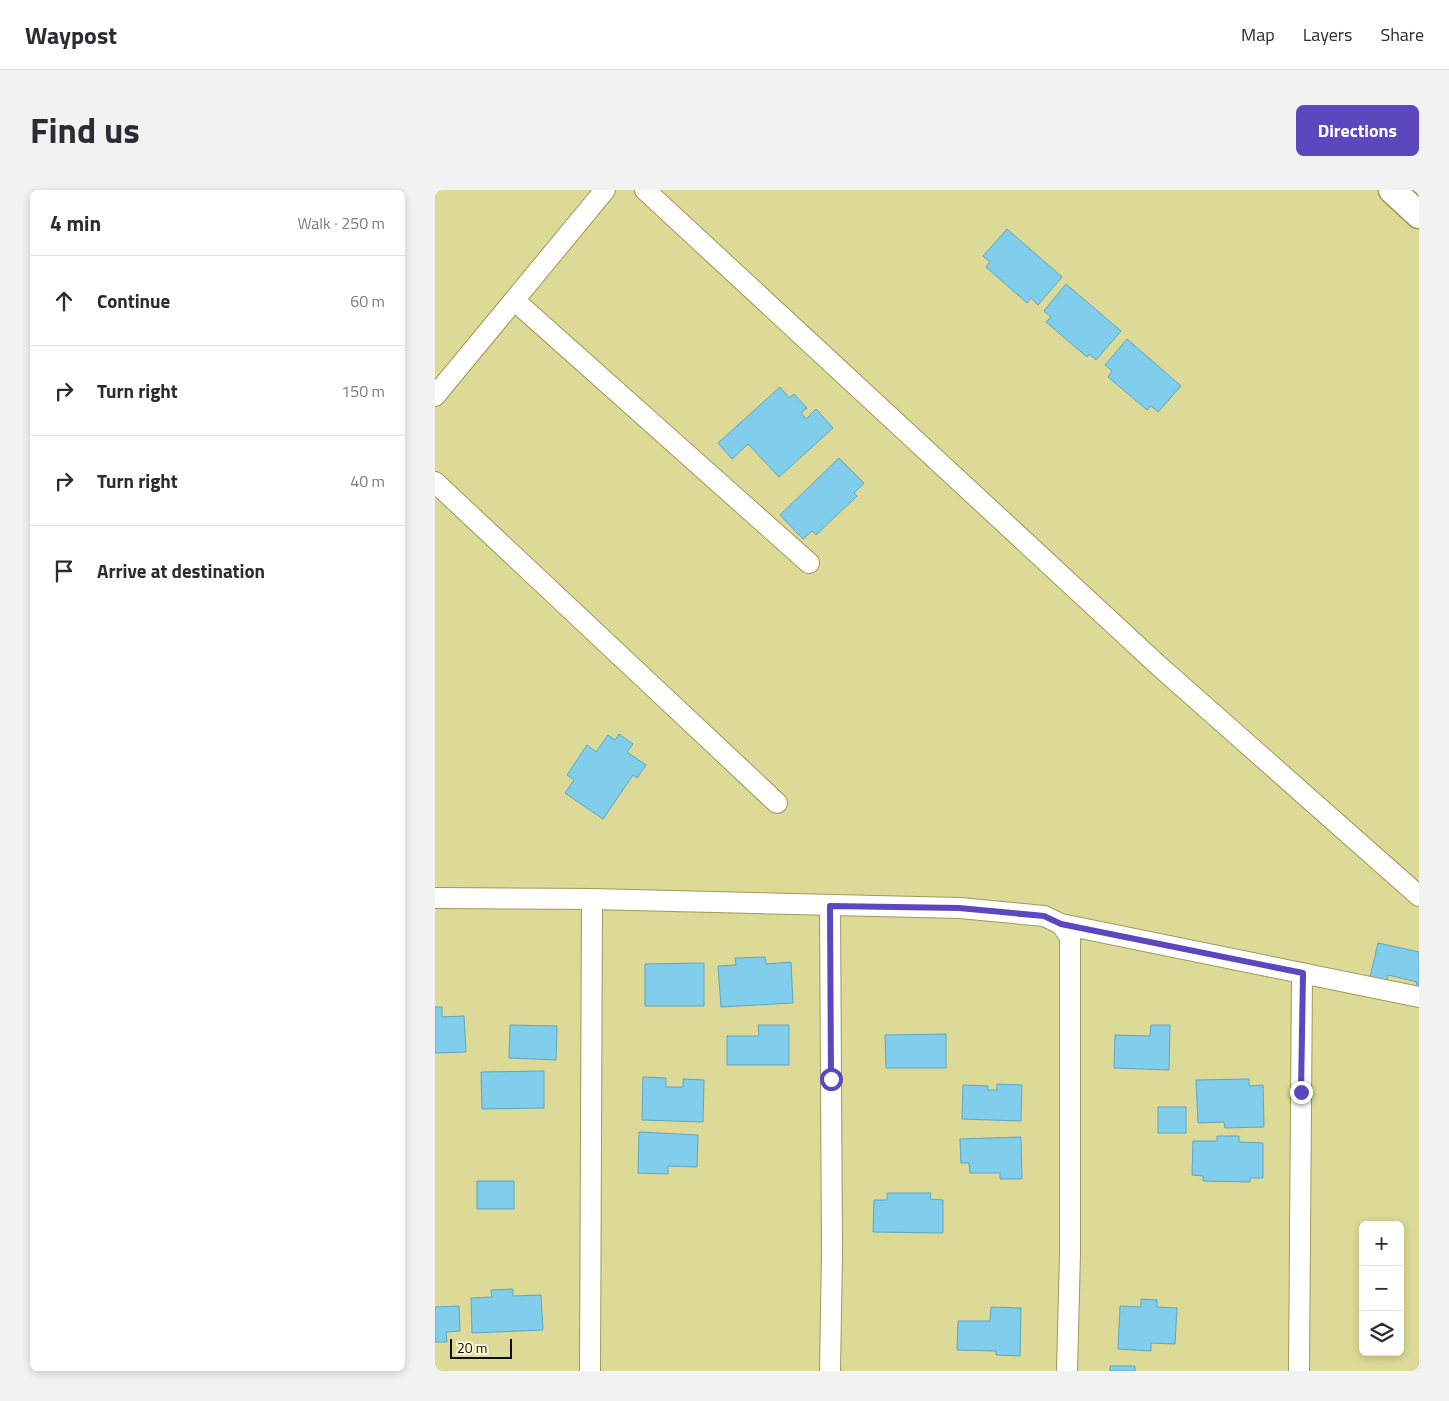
<!DOCTYPE html>
<html lang="en">
<head>
<meta charset="utf-8">
<style>
	:root { --surface:#fff; --page:#f2f2f3; --text:#2b2b33; --muted:#7c7c81; --line:#e1e1e2; --accent:#5c47bf }
	body { margin:0; font-family:"Titillium Web",sans-serif; background:var(--page); color:var(--text) }
	.controls { position:absolute; right:15px; bottom:15px; display:grid; overflow:hidden; border-radius:8px; box-shadow:0 2px 8px #0003 }
	.controls button { width:45px; height:45px; display:grid; place-items:center; padding:0; border:0; border-bottom:1px solid var(--line); background:var(--surface); color:var(--text); font:25px sans-serif }
	.scale { position:absolute; left:15px; bottom:12px; width:62px; box-sizing:border-box; padding-left:5px; border:2px solid #0e0c00; border-top:0; font-size:14px; line-height:18px; white-space:nowrap; color:#0e0c00; -webkit-text-stroke:4px #faf9d7; paint-order:stroke }
	.stop { position:absolute; width:15px; height:15px; margin:-11px; border:4px solid #5c47bf; border-radius:50%; background:#fff }
	.stop.end { background:#5c47bf; border-color:#fff; box-shadow:0 1px 5px #0008 }
	.list { margin:0; padding:0; list-style:none }
	h2 { display:flex; justify-content:space-between; align-items:center; height:65px; margin:0; padding:0 20px; font-size:21px }
	h2 small { font-size:16px; font-weight:400; color:var(--muted) }
	.list li { display:grid; grid-template-columns:32px 1fr auto; gap:15px; align-items:center; box-sizing:border-box; height:90px; padding:0 20px; border-top:1px solid var(--line) }
	.list b { display:block; font-size:19px; white-space:nowrap }
	.list em { font-size:16px; font-style:normal; color:var(--muted) }
	.icon { flex:none; width:28px; height:28px; fill:none; stroke:currentColor; stroke-width:2; stroke-linecap:round; stroke-linejoin:round }
	.map { position:relative; flex:none; width:984px; height:1181px; overflow:hidden; border-radius:8px }
	header { display:flex; align-items:center; gap:30px; box-sizing:border-box; height:70px; padding:0 25px; background:var(--surface); border-bottom:1px solid var(--line) }
	header strong { font-size:24px }
	nav { display:flex; gap:28px; margin-inline-start:auto; font-size:18px }
	.intro { display:flex; align-items:center; justify-content:space-between; box-sizing:border-box; height:120px; padding:0 30px }
	h1 { margin:0; font-size:35px }
	.button { padding:12px 22px; border-radius:8px; background:var(--accent); color:#fff; font-size:18px; font-weight:700 }
	main { display:flex; gap:30px; padding:0 30px }
	aside { flex:1; background:var(--surface); border-radius:8px; box-shadow:0 2px 8px #0003 }
	.map>svg:first-child { display:block }
	.building { fill:#81ceec; stroke:#5ba7c5 }
	.lines { fill:none; stroke-linecap:round; stroke-linejoin:round }
	.minor-casing { stroke:#9e9a58; stroke-width:22 }
	.major-casing { stroke:#9e9a58; stroke-width:29 }
	.minor { stroke:#fff; stroke-width:20 }
	.major { stroke:#fff; stroke-width:26 }
	.route { stroke:#5c47bf; stroke-width:6 }
</style>
</head>
<body>
<header>
<strong>Waypost</strong>
<nav><a>Map</a><a>Layers</a><a>Share</a></nav>
</header>
<div class="intro"><h1>Find us</h1><a class="button">Directions</a></div>
<main>
<aside>
<h2>4 min<small>Walk · 250 m</small></h2>
<ul class="list">
<li><svg class="icon" aria-label="ahead" viewBox="0 0 24 24"><path d="M12 20V5M6 11l6-6 6 6"/></svg><div><b>Continue</b></div><em>60 m</em></li>
<li><svg class="icon" aria-label="right" viewBox="0 0 24 24"><path d="M7 20v-9h11M14 6l5 5-5 5"/></svg><div><b>Turn right</b></div><em>150 m</em></li>
<li><svg class="icon" aria-label="right" viewBox="0 0 24 24"><path d="M7 20v-9h11M14 6l5 5-5 5"/></svg><div><b>Turn right</b></div><em>40 m</em></li>
<li><svg class="icon" aria-label="arrive" viewBox="0 0 24 24"><path d="M6 21V4h12l-3 4 3 4H6"/></svg><div><b>Arrive at destination</b></div></li>
</ul>
</aside>
<div class="map">
<svg width="984" height="1181" viewBox="0 0 984 1181">
	<rect width="100%" height="100%" fill="#ddd996"/>
	<path class="building" d="M572,39L627,87L603,115L596,108L592,113L551,77L555,72L548,66Z
		M631,94L686,141L661,170L654,164L652,167L611,132L616,127L609,121Z
		M692,149L746,196L723,222L716,216L712,220L673,187L677,181L670,175Z
		M345,197L354,208L359,204L372,218L366,223L371,229L381,219L398,238L344,287L313,254L297,269L283,253Z
		M404,268L429,293L419,303L422,306L381,345L377,341L368,349L345,325Z
		M184,544L198,554L192,562L211,575L202,588L198,585L168,629L130,603L139,590L132,585L152,555L161,562L173,545L180,550Z
		M943,753L984,762V800L980,799L982,792L953,785L952,791L935,787Z
		M330,767L331,774L356,772L358,813L286,817L283,776L301,775L300,768Z
		M269,773V816H210V774Z
		M0,817H7V827L29,826L31,862L0,863Z
		M75,835L122,836L121,870L74,868Z
		M323,835H354V875H292V846H324Z
		M716,835H735L734,880L679,878L680,845L715,846Z
		M511,844V878H451L450,845Z
		M109,881V918L47,919L46,882Z
		M208,887L231,888V897H248V889L269,890L268,932L207,930Z
		M814,889V896L828,895L829,937L790,938L789,932L763,933L761,890Z
		M562,894L587,895L586,931L527,929L528,895L553,896V900H562Z
		M723,917H751V943H723Z
		M204,942L263,945L262,977L233,976V984L203,983Z
		M782,946H804V952L828,953V988H815V992L768,991V986L757,985L758,951H782Z
		M586,947L587,989H565V983H535L534,973H526L525,949Z
		M42,991H79V1019H42Z
		M452,1003H496L495,1009L508,1010V1043L438,1042L439,1010H452Z
		M78,1099V1106L106,1105L108,1140L37,1143L36,1108L57,1107L56,1100Z
		M706,1109L722,1110V1117L742,1118L740,1154L716,1153V1161L683,1159L685,1116L706,1117Z
		M24,1116L25,1141L11,1142L12,1152H0V1117Z
		M556,1117L586,1118L585,1166L561,1165V1161L522,1160L523,1131H555Z
		M675,1176H700V1181H675Z"/>
	<g class="lines">
		<defs>
			<path id="minor" d="M210,0L724,476L984,706
				M79,110L374,373
				M0,206L170,0
				M0,292L342,613
				M0,708L157,709L525,718L609,726L626,734L984,807
				M395,716L397,1063L395,1181
				M626,734L635,747V1063L632,1181
				M155,1181L157,709
				M864,1181L867,783"/>
			<path id="major" d="M957,0L984,25"/>
		</defs>
		<use href="#minor" class="minor-casing"/>
		<use href="#major" class="major-casing"/>
		<use href="#minor" class="minor"/>
		<use href="#major" class="major"/>
	</g>
	<g class="lines">
		<path class="route" d="M396,889L395,716L524,718L609,726L626,734L868,783L866,902"/>
	</g>
</svg>
<div class="controls">
<button>+</button>
<button>−</button>
<button><svg class="icon" aria-label="layers" viewBox="0 0 24 24"><path d="M12 4l9 5-9 5-9-5zM3 14l9 5 9-5"/></svg></button>
</div>
<div class="scale">20 m</div>
<div class="stop" style="left:396px;top:889px"></div>
<div class="stop end" style="left:866px;top:902px"></div>
</div>
</main>
</body>
</html>
